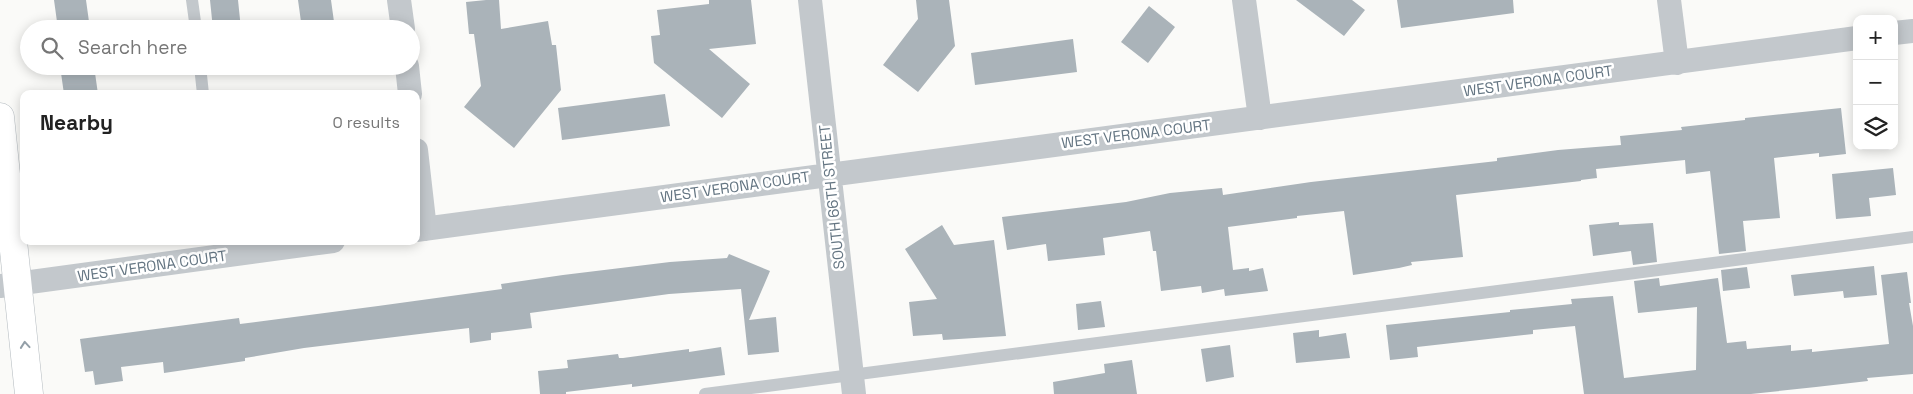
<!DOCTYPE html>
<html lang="en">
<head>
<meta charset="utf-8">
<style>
	:root { --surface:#fff; --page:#f2f2f2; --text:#222; --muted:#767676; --line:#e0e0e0 }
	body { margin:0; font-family:"Space Grotesk",sans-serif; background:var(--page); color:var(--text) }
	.controls { position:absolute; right:15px; top:15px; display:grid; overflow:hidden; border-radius:10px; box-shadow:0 2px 12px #0003 }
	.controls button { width:45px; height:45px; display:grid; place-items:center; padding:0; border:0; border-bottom:1px solid var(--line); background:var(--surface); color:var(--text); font:25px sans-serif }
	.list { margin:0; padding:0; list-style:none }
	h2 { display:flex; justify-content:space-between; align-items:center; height:65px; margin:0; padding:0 20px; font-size:21px }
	h2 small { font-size:16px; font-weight:400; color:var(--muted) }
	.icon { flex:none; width:28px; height:28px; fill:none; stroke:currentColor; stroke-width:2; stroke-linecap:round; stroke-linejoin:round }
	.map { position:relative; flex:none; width:1913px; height:394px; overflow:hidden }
	.search { position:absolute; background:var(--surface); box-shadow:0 2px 12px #0003; left:20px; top:20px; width:400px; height:55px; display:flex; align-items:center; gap:12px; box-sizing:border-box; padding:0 18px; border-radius:28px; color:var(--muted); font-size:19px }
	.panel { position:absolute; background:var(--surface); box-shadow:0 2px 12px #0003; left:20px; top:90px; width:400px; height:155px; border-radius:10px }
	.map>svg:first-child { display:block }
	.building { fill:#aab3b9 }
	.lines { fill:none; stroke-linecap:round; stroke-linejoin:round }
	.secondary-casing { stroke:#b3babf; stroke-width:29 }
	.lane { stroke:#c3c8cc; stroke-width:12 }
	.street { stroke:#c3c8cc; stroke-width:24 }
	.secondary { stroke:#fff; stroke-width:28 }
	.oneway { stroke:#939fa8 }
	.labels { text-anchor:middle; stroke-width:5; stroke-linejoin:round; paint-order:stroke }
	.street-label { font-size:15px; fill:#657683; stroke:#fff }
</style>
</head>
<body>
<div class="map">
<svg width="1913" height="394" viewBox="0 0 1913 394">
	<rect width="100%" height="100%" fill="#fafaf8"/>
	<path class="building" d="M54,0H86L90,29H58Z
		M210,0H238L241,29H213Z
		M298,0H331L335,29H302Z
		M486,0H499L501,29L548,21L552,45H556L561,90L514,148L464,107L481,86L474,34H469L466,2Z
		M709,0H751L756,44L709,49L750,84L722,118L654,63L651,36L660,35L657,10L709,4Z
		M916,0H949L955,46L918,92L883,65L918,19Z
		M1296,0H1352L1365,10L1344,36Z
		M1397,0H1513L1514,13L1401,28Z
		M1149,6L1175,27L1148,63L1121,42Z
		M1073,39L1077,72L975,85L971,53Z
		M60,66H94L98,94H64Z
		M665,94L670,126L562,140L558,108Z
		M1841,108L1846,154L1819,157V153L1774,158L1780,218L1743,221L1746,251L1719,254L1710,171L1686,174L1685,160L1596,169L1597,178L1581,180V181L1456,195L1463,257L1411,262L1412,265L1399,268L1353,275L1344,211L1297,216V218L1228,227L1233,270L1249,268V271L1263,268L1268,291L1225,296L1224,289L1202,293L1201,286L1161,291L1156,251H1153L1150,231L1103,238L1105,255L1048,261L1046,244L1007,250L1002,217L1126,202L1170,193L1222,188L1223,195L1311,182L1497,161V158L1558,150L1621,145L1620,136L1682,130L1681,127L1745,120V118Z
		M1893,168L1896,195L1869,198L1871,216L1836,219L1832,174Z
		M1619,222V225L1653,223L1657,262L1633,265L1631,251L1593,256L1589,225Z
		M942,225L954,245L994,240L1006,336L943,340L942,334L913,336L909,302L937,299L905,249Z
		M729,254L770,271L749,320L776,317L779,352L748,355L741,289L669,294L530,313L532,328L491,333V340L470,343L469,328L304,348L245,358V361L164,373L163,362L121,367L123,381L95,385L93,371L85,372L80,339L239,318L240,324L378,306L502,289L501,284L563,275L670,262L727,258Z
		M1874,266L1877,295L1844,298L1843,291L1794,296L1791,275Z
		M1747,267L1750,288L1723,291L1721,270Z
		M1907,272L1911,303H1909L1913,326V374L1867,378L1868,381L1816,387L1751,394H1584L1575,326L1533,330V334L1417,347L1418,357L1390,360L1386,325L1510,312V310L1572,304L1571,299L1613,296L1624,378L1696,370L1697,307L1638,313L1634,281L1659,278L1660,286L1718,278L1727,343L1746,341L1747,349L1791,345V351L1812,349V352L1889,344L1881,275Z
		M1101,301L1105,327L1078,330L1076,304Z
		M1319,330V337L1346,333L1350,358L1296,363L1293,333Z
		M1230,345L1234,377L1206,382L1201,349Z
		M721,347L725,375L632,387V384L566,392V394H540L538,371L568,368L567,360L618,354L619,358H623L689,349V352Z
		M1132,360L1137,394H1054L1053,382L1105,373L1104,364Z"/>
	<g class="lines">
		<defs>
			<path id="secondary" d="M0,117L29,394"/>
		</defs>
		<use href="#secondary" class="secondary-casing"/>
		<path class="lane" d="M192,0L196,29
			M200,66L203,94
			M705,394L1913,237"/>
		<path class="street" d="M399,0L403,29
			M810,0L854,394
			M1244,0L1260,118
			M1669,0L1677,63
			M1894,33L1913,31
			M407,66L410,94
			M416,150L425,229
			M416,230L1857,38
			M0,286L333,241"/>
		<use href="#secondary" class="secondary"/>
	</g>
	<defs><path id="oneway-chevron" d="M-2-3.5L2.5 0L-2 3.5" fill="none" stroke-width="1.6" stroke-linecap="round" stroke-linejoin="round" transform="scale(1.25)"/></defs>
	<use class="oneway" href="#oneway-chevron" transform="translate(25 345) rotate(-95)"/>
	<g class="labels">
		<g class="street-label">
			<text transform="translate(1538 81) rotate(-8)" y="5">WEST VERONA COURT</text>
			<text transform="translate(1136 134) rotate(-7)" y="5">WEST VERONA COURT</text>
			<text transform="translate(735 187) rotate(-8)" y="5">WEST VERONA COURT</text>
			<text transform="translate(832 197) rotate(-96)" y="5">SOUTH 66TH STREET</text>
			<text transform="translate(152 266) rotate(-8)" y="5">WEST VERONA COURT</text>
		</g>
	</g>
</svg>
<div class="controls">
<button>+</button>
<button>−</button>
<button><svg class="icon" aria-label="layers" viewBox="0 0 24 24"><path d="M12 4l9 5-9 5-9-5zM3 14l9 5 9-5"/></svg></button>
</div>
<div class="search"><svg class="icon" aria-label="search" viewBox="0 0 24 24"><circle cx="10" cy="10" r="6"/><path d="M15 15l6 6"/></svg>Search here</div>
<section class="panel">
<h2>Nearby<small>0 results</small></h2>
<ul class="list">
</ul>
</section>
</div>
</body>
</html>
